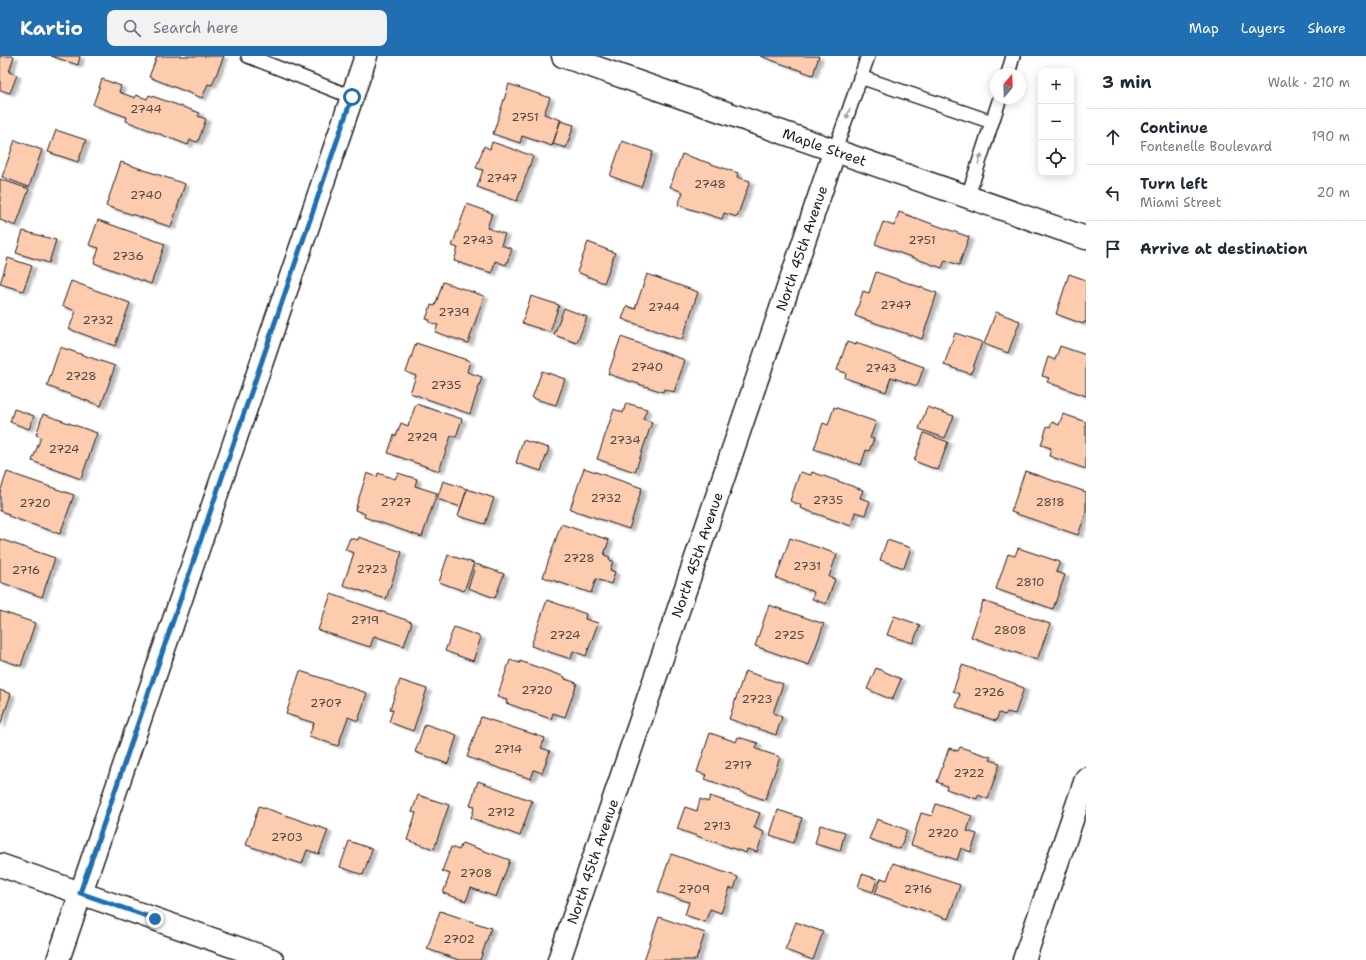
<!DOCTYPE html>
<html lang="en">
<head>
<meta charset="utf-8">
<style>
	:root { --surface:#fff; --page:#f2f2f3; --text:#1f2937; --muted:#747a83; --line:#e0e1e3; --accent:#1f6fb2 }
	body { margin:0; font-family:"Shantell Sans",sans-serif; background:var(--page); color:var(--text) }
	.controls { position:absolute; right:12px; top:12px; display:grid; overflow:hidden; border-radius:8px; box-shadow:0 2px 10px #0003 }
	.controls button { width:36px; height:36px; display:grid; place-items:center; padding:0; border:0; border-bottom:1px solid var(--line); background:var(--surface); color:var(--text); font:20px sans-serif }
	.compass { position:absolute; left:990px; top:12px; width:36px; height:36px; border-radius:50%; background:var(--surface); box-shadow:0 2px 10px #0003; rotate:19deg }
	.stop { position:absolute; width:12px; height:12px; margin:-9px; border:3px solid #1f6fb2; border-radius:50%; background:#fff }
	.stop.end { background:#1f6fb2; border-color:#fff; box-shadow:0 1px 4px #0008 }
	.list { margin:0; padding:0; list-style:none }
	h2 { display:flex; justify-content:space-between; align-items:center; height:52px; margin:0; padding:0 16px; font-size:17px }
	h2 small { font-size:13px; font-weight:400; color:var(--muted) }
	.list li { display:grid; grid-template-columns:26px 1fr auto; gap:12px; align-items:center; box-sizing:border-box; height:56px; padding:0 16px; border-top:1px solid var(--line) }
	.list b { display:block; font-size:15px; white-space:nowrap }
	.list p { margin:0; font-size:13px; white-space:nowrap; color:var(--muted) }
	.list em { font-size:13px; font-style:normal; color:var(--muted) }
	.icon { flex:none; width:22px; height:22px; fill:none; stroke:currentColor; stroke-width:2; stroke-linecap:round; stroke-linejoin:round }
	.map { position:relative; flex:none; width:1086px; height:904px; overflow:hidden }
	header { display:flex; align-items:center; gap:24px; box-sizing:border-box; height:56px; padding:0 20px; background:var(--accent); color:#fff }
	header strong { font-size:19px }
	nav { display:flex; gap:22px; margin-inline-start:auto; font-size:14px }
	.search { width:280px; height:36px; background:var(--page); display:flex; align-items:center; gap:10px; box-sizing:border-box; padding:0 14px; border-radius:8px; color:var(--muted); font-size:15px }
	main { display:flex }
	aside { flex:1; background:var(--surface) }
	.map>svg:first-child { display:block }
	.building { fill:#fdcbad; stroke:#1c1c1c; filter:url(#shadow) }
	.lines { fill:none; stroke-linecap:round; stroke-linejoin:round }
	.service-casing { stroke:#1c1c1c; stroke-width:16 }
	.minor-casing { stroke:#1c1c1c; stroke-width:25 }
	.secondary-casing { stroke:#1c1c1c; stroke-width:25 }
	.service { stroke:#fff; stroke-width:13 }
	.minor { stroke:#fff; stroke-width:22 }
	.secondary { stroke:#fff; stroke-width:22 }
	.oneway { fill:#999 }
	.route { stroke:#1f6fb2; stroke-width:5 }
	.labels { text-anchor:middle; stroke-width:3.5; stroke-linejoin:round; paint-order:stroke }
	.number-label { font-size:12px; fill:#544840 }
	.street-label { font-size:14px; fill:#1c1c1c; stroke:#fff }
</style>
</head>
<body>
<header>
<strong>Kartio</strong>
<div class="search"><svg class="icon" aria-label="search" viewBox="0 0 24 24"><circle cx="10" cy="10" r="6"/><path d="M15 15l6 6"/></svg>Search here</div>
<nav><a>Map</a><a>Layers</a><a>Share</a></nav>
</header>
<main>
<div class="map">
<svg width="1086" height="904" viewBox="0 0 1086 904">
	<defs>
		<filter id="shadow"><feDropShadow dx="4.5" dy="2.5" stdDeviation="1" flood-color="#0004"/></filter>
	</defs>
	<rect width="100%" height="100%" fill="#fff"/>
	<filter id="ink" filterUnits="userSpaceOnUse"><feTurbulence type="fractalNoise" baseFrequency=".025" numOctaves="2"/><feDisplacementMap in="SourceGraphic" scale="8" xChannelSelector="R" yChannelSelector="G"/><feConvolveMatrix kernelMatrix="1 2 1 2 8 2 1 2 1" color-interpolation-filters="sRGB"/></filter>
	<g filter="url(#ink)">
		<path class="building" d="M0,0H14L9,16L17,19L10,37L0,34Z
			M51,0H80L78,9Z
			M157,0H224L212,29L208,28L202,42L149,21Z
			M760,0H819L813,19Z
			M102,23L121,30L119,36L135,42L136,39L147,43L149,39L200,57L198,60L206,63L198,86L190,84L188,89L126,65L127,61L93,49Z
			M509,28L550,42L544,58L561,64L552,90L522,80L520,87L493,78Z
			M560,65L574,69L566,92L553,88Z
			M56,74L86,84L78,106L48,96Z
			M15,84L42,94L29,131L2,121Z
			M622,85L653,96L641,131L610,120Z
			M492,86L533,100L517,145L477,131L483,114L476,112L484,90L490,93Z
			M682,98L738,117L737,121L750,125L737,161L724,157L722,163L678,149L683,136L670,131Z
			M121,106L185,128L171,171L106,150Z
			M0,123L29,133L16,170L0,164Z
			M467,148L492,157L487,172L505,178L501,189L512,193L506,209L495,205L492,217L454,205L458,192L452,190Z
			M899,156L969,181L959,209L945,204L942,212L875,188L883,166L894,170Z
			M98,164L165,188L151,228L94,207L99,192L89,189Z
			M23,175L56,184L49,207L16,197Z
			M588,186L615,197L604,227L577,216Z
			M8,202L32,210L23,235L0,228Z
			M876,216L937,237L922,283L855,260L863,235L869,237Z
			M647,218L698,236L682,284L622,263L627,250L635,253Z
			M1069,218L1086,224V267L1084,266L1083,268L1056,258Z
			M71,225L130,247L115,290L69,273L76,255L62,250Z
			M443,226L484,240L468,287L435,276L438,269L429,266L430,264L426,263L431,249L435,250Z
			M531,240L559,249L550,276L522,267Z
			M564,252L587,261L577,287L554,279Z
			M996,256L1020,265L1008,297L984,288Z
			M955,277L982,286L971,318L944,309Z
			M621,281L685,304L674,336L664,333L663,336L608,318Z
			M847,286L856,289V287L924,311L917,330L891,321L886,336L845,322L846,317L837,314Z
			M416,287L470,305L467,316L482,321L470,358L410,337L416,320L406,316Z
			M1060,290L1086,299V340L1047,326L1049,322L1042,320L1048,301L1055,304Z
			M60,291L115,310L101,350L47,330Z
			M542,315L565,323L556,349L532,342Z
			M626,347L647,353L643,363L652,366L635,416L597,403L614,353L623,357Z
			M416,348L462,363L456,381L451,380L439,415L388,397L394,379L396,380L401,367L408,370Z
			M834,351L876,366L870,382L874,383L869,395L866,394L861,409L814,393L823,367L828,369Z
			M927,351L954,360L945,382L919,373Z
			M14,353L34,360L29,373L10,366Z
			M43,358L97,377L81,423L32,405L41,381L36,379Z
			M1063,358L1086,366V413L1049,400L1051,392L1041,389L1047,370L1050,371L1052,366L1059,369Z
			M924,377L948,386L938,414L914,405Z
			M523,384L549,392L541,415L516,407Z
			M584,412L642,432L629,473L570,453Z
			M1025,415L1086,436V457L1078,479L1011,456Z
			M7,416L74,439L60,478L8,460L9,458L0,455V436Z
			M800,416L811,419L812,416L863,434L860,442L870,445L865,459L855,456L851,470L800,452L801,449L790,445Z
			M367,417L377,421L378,417L395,423L398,417L417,423L415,430L437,437L422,481L364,461L365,458L355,454Z
			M443,425L467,433L461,451L437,443Z
			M467,433L494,442L485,468L458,460Z
			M561,468L609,484L604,499L610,501L609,504L613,505L610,514L615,516L611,528L596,523L591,537L543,521Z
			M359,481L402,496L386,543L343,529L354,497L345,494L350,482L358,484Z
			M790,482L837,498L829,521L835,523L826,548L812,543L814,536L776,522Z
			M0,483L55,502L42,541L0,526Z
			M887,484L911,492L904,512L880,504Z
			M1018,492L1060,506L1056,516L1065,519L1053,553L996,533L1008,498L1015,500Z
			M448,499L474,507L464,535L439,526Z
			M476,508L504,518L495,542L468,532Z
			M331,538L412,566L404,590L374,580L370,591L318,574Z
			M547,544L586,558L585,563L598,567L586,600L573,595L571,603L531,590Z
			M983,545L1050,568L1037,604L971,581Z
			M769,549L824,568L809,609L755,590Z
			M0,555L35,567L21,610L0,603Z
			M894,560L920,569L913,587L887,579Z
			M454,571L481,581L473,605L445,595Z
			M510,604L520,607V605L565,621V623L577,627L565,661L553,657L551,663L506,647L507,644L497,641Z
			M962,609L1016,628V629L1024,632L1015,658L1007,656L1005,659L999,657L996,665L956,651L960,638L953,635Z
			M876,612L901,623L892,644L867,633Z
			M300,615L367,637L358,665L348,661L338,690L309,680L314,667L286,658Z
			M745,615L783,628L773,657L782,661L776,679L729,663Z
			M400,624L427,633L413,675L389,666L393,654L390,653Z
			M0,634L11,638L0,670Z
			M481,661L545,682L541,692L550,695L542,717L534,714L531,723L467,701Z
			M425,668L457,679L448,708L415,696Z
			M710,677L736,686L738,681L758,687L756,693L780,701L765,744L705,723L707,719L697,716Z
			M960,691L991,701L990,704L1000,707L988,743L978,739L977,743L946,733L947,730L937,726L949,692L958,695Z
			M478,725L532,745L520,780L471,762L475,750L470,749Z
			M418,739L449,749L434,793L407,784L416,757L412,756Z
			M710,740L760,757L754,772L764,776L757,796L747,793L746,797L677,773L685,751L697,755L700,743L708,746Z
			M936,748L972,760L967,775L977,778L971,796L961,792L957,804L911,789L921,757L932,760Z
			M259,750L328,774L319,798L307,794L302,808L246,789Z
			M778,754L802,762L793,787L770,779Z
			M877,763L907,774L900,793L869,783Z
			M820,769L845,776L840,795L815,788Z
			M349,785L372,793L363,819L340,811Z
			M462,787L510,804L496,841L471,832L466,845L443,837L450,818L442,815L451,791L459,794Z
			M671,798L738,821L734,833L730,832L721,857L710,853L705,866L685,859L689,846L658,836Z
			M893,807L960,829L948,863L875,838L881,822L887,824Z
			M862,818L877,823L873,836L858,831Z
			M440,855L491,872L480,904H459L427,893Z
			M659,861L705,877L696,904H644Z
			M796,866L823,876L813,904L785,894Z"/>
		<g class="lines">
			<defs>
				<path id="service" d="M248,0L352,41
					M1008,18L1013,0
					M860,21L992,66
					M835,94L868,0
					M968,140L1000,42"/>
				<g id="minor">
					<path id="s1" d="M563,0L1086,182"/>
					<path d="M0,809L272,904"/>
					<path id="s2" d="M559,904L835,94"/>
					<path d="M1024,904L1086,723"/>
				</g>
				<path id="secondary" d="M58,904L366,0"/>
			</defs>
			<use href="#service" class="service-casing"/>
			<use href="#minor" class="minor-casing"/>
			<use href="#secondary" class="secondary-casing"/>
			<use href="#service" class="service"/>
			<use href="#minor" class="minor"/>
			<use href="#secondary" class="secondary"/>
		</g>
		<defs><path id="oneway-solid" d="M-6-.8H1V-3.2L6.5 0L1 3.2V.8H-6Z"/></defs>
		<g class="oneway">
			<use href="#oneway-solid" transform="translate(848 58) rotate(109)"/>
			<use href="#oneway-solid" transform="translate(980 103) rotate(-72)"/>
		</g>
	</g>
	<g class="lines" filter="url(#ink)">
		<path class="route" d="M155,863L80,837L352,41"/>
	</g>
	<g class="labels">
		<g class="number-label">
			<text x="146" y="57">2744</text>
			<text x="525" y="65">2751</text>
			<text x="502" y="126">2747</text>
			<text x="710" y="132">2748</text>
			<text x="146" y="143">2740</text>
			<text x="478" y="188">2743</text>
			<text x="922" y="188">2751</text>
			<text x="128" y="204">2736</text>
			<text x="896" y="253">2747</text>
			<text x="664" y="255">2744</text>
			<text x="454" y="260">2739</text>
			<text x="98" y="268">2732</text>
			<text x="647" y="315">2740</text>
			<text x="881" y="316">2743</text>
			<text x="81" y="324">2728</text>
			<text x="446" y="333">2735</text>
			<text x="422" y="385">2729</text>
			<text x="625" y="388">2734</text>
			<text x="64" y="397">2724</text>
			<text x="606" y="446">2732</text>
			<text x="828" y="448">2735</text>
			<text x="396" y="450">2727</text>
			<text x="1050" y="450">2818</text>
			<text x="35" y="451">2720</text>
			<text x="579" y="506">2728</text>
			<text x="807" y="514">2731</text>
			<text x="372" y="517">2723</text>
			<text x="26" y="518">2716</text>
			<text x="1030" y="530">2810</text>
			<text x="365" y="568">2719</text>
			<text x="1010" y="578">2808</text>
			<text x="565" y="583">2724</text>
			<text x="789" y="583">2725</text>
			<text x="537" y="638">2720</text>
			<text x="989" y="640">2726</text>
			<text x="757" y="647">2723</text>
			<text x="326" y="651">2707</text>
			<text x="508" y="697">2714</text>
			<text x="738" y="713">2717</text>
			<text x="969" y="721">2722</text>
			<text x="501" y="760">2712</text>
			<text x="717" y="774">2713</text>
			<text x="943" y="781">2720</text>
			<text x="287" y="785">2703</text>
			<text x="476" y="821">2708</text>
			<text x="694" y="837">2709</text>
			<text x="918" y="837">2716</text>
			<text x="459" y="887">2702</text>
		</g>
		<g class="street-label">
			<text dy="5" stroke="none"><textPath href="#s1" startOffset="277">Maple Street</textPath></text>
			<text dy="5" stroke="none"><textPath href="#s2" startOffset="752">North 45th Avenue</textPath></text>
			<text dy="5" stroke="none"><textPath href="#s2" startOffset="428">North 45th Avenue</textPath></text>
			<text dy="5" stroke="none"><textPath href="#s2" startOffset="104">North 45th Avenue</textPath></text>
		</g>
	</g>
</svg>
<div class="controls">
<button>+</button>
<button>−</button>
<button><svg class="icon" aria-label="locate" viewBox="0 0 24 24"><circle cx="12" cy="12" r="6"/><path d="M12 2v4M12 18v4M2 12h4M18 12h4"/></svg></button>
</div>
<svg class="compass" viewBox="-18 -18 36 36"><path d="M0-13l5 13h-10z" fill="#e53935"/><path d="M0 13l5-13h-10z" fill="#747a83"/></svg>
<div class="stop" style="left:352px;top:41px"></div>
<div class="stop end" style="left:155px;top:863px"></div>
</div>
<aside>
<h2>3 min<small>Walk · 210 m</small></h2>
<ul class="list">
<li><svg class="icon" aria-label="ahead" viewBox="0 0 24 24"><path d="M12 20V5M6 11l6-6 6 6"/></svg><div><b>Continue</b><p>Fontenelle Boulevard</p></div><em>190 m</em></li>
<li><svg class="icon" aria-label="left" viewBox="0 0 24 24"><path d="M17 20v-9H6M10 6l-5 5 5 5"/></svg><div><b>Turn left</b><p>Miami Street</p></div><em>20 m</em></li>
<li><svg class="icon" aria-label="arrive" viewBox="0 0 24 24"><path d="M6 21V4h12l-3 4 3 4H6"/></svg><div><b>Arrive at destination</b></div></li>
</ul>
</aside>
</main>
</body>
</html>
